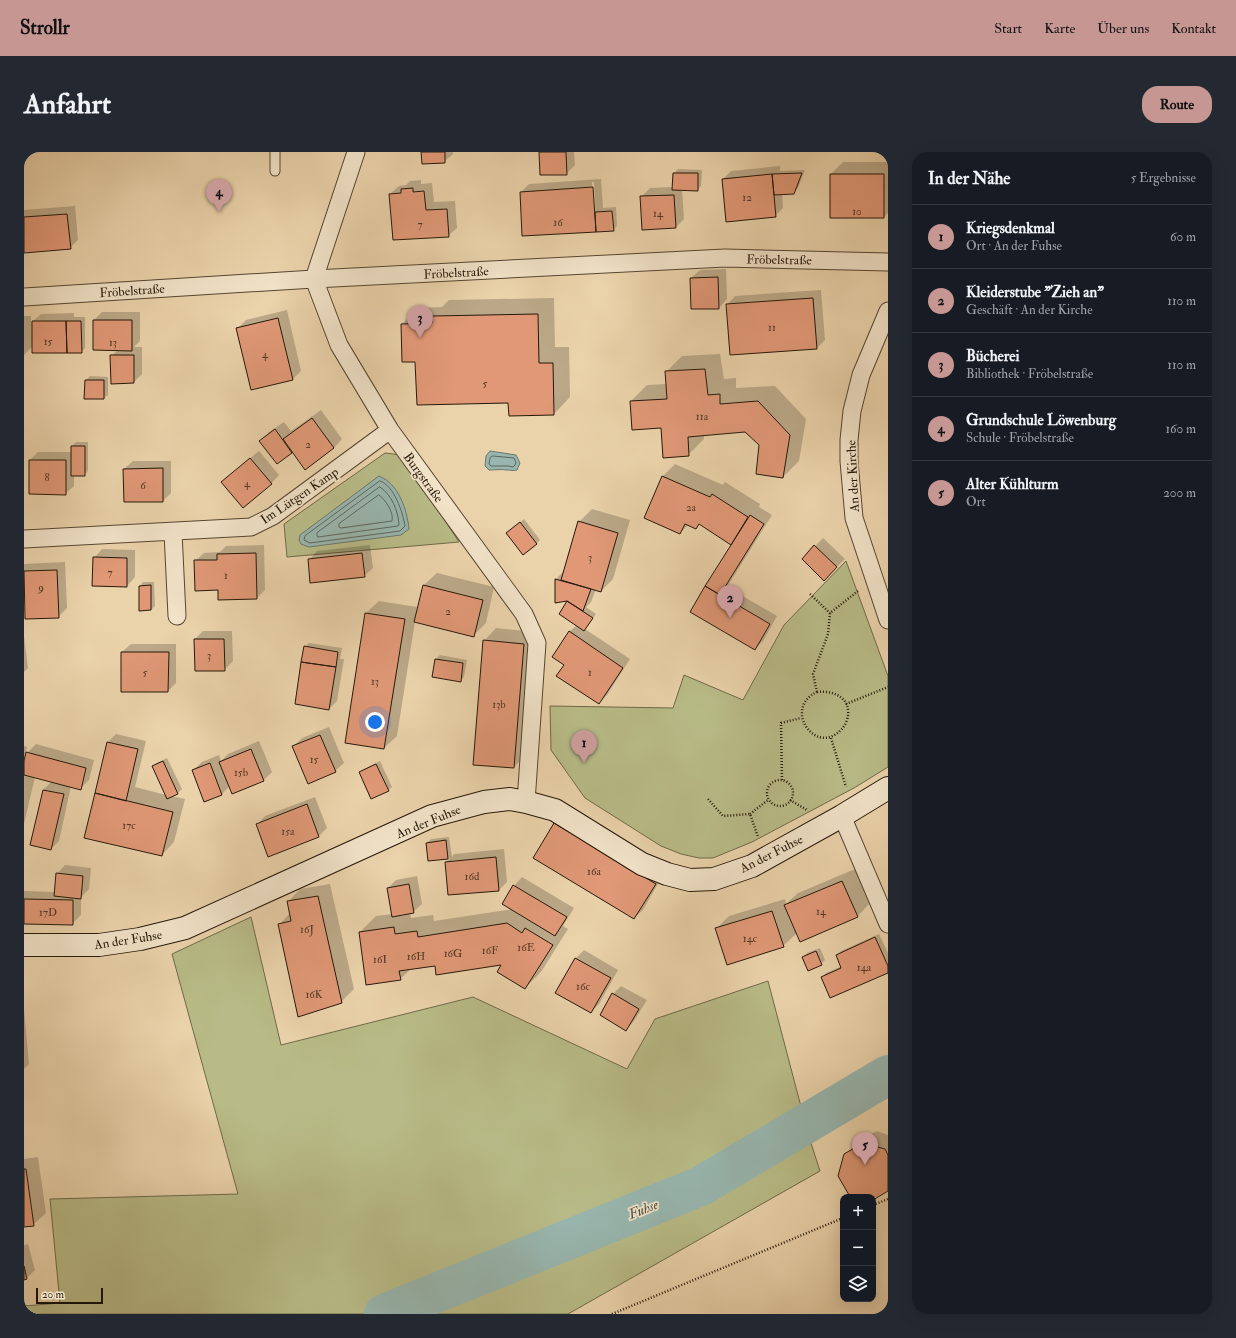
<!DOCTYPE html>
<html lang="de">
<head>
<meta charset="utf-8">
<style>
	:root { --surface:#171b24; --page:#242831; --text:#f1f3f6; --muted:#9ea1a6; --line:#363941; --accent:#c59692 }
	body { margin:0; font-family:"IM FELL Double Pica",serif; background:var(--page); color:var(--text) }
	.controls { position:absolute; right:12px; bottom:12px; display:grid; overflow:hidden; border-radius:8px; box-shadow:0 4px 16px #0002 }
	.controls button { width:36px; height:36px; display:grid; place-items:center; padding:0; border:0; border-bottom:1px solid var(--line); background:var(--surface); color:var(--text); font:20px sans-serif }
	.scale { position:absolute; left:12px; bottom:10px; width:67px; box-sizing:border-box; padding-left:4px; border:2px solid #251809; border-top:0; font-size:11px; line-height:14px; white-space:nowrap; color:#251809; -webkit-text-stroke:3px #f1e2c8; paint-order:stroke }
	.you { position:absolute; left:351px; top:570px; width:14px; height:14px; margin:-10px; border:3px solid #fff; border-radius:50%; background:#1a73e8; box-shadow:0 0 0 6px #1a73e833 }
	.badge { display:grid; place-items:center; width:26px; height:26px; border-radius:50%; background:var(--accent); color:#111; font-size:13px; font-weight:700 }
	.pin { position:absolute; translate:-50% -33px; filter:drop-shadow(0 1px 2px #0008) }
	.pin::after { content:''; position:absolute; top:21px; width:14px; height:12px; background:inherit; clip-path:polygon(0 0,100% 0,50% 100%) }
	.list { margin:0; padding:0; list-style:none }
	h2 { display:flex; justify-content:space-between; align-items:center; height:52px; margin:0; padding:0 16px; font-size:17px }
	h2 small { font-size:13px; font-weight:400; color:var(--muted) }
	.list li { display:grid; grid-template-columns:26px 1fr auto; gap:12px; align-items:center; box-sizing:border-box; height:64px; padding:0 16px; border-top:1px solid var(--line) }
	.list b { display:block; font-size:15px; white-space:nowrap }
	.list p { margin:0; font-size:13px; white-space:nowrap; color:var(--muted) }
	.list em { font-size:13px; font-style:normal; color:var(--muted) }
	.icon { flex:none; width:22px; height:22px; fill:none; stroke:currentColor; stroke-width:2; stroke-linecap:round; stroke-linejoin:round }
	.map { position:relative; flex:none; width:864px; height:1162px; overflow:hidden; border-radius:16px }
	header { display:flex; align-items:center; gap:24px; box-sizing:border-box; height:56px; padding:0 20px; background:var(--accent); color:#111 }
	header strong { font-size:19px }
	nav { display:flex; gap:22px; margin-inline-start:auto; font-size:14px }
	.intro { display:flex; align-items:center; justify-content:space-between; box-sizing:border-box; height:96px; padding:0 24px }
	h1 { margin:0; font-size:28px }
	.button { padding:10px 18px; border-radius:16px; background:var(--accent); color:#111; font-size:14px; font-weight:700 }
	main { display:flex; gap:24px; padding:0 24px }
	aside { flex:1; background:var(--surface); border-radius:16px; box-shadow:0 4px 16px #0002 }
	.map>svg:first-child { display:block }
	.green { fill:#b8bb87; stroke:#6e6a48 }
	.water { fill:#98b6ae; stroke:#6a776c }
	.shadow { fill:#0003; fill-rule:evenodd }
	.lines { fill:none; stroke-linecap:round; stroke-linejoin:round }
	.shore { stroke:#5e675c; stroke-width:1 }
	.river { stroke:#98b6ae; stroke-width:40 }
	.building { fill:#e09876; stroke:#251809 }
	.lane-casing { stroke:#564631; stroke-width:11 }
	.street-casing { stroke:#564631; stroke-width:19 }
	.secondary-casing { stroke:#251809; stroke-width:24 }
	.path { stroke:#251809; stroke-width:2.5; stroke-dasharray:1 2; stroke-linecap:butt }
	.lane { stroke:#f1e2c8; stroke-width:9 }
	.street { stroke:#f1e2c8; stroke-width:17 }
	.secondary { stroke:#f1e2c8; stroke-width:22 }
	.labels { text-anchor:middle; stroke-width:3.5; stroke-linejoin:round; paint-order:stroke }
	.number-label { font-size:11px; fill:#543824 }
	.street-label { font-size:13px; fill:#251809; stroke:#f1e2c8 }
	.water-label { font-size:14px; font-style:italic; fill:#4d4f43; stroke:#f1e2c8 }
</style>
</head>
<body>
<header>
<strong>Strollr</strong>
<nav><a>Start</a><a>Karte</a><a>Über uns</a><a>Kontakt</a></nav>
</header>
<div class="intro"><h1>Anfahrt</h1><a class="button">Route</a></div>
<main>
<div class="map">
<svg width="864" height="1162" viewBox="0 0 864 1162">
	<rect width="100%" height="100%" fill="#ead2aa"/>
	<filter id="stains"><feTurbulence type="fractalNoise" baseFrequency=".005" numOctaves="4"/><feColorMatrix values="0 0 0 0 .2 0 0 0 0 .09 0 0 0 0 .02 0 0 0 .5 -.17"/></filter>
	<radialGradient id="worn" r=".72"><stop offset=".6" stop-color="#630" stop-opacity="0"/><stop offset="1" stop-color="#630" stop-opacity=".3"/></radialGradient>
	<path class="green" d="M361,301L378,303L435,390L263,405L260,372Z
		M822,409L864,524V615L830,636L728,690L689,706H675L657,702L637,694L561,646L527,598L526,554L649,556L660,523L719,548L760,473Z
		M227,765L257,893L449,845L603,917L631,867L744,829L785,985L796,1019L544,1162H0V1154L36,1151L26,1047L214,1042L148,802Z"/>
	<path class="water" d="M466,299L492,303L496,311L493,318C489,319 487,318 483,318C477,317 471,318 465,318L461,314L462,304Z
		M355,324C375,332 383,358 385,377L377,383L285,395L277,392L275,388L276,383Z"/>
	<path class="shadow" d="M398,0H429V2L420,10Z
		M516,0H550L551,13L542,22Z
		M819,10H864V61L860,65L807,22Z
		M756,14V19L781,18L774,36L769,41L758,42L759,56L751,64L699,27L707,19Z
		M654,17L678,18L677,34L673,38L658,37L660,67L652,75L617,45L626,36L649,35L650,21Z
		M577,27L579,56L592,55L593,74L589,78L499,83L497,40L505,32ZM568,30H570L572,73H570Z
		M397,28V32L408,31L410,50L431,49L433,76L424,84L366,42L375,34L382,33L386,29Z
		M51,54L54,88L46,96L0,100V58Z
		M702,117L703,147L695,156L667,126L676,118Z
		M797,138L801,188L793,196L703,153L711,144Z
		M530,146L531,195H545L546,245L530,262L485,250L392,209L378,172L394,156L418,155L425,148Z
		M263,158L277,219L269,227L214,176L222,168Z
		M78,160H116V189L110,195H118V222L110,230L87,204L94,198L70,168Z
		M50,161V165H61V196L57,200L9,194L0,203V164H7V171L17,162Z
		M696,202L700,227L712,226V236L751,234L782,267L775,309L759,325L736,293L722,279L680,282V287L664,303L638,275L607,249L623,233L643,232L642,220L658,204Z
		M66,224L84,225V243L80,246L62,228Z
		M297,258L318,287L310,296L269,300L253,311L237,289L245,280L260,270L267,279Z
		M52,290H64V319L60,323H50V334L41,342L6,308L14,300H48V294Z
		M235,299L255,323L247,332L207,322Z
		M109,309H147V341L139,349L100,317Z
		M651,312L699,333L701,330L736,352L735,355L748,363L703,435L753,464L739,489L731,497L667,459L710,388L707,391L676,372L672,376L664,373L656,381L639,324Z
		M568,357L606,368L589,427L577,439L572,437L567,450L562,455L572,462L561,477L606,507L583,543L575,551L541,512L545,480L553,473L536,462L544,450L532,427L540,419L555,370Z
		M500,367L516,388L512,392L483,381Z
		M799,386L821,407L800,427L779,407Z
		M240,393L241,438L233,446L195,447V437L171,409L180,401L196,400L202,394Z
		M346,393L349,416L340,424L285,408L293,399Z
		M78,397L111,398V425L103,434L70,406Z
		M41,410L43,456L34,465L0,449V412Z
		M413,421L470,435L462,471L449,484L391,469L373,584L360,596L322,590L342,461L355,449L393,455L392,459L394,460L400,433Z
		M119,430H130L131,454L127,458H116V434Z
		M472,476L512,480L502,603L490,615L460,489Z
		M179,479H208L209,509L200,518L171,487Z
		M0,484L4,516L0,520Z
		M285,491L318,496L316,507H320L313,549L305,557L281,495Z
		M107,492H152V531L144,539L98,500Z
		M416,503L443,508L440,525L436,529L412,507Z
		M305,575L320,611L311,619L270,594L278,586Z
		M92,582L122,589L111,635L142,643L129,615L133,611L143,606L158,637L154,641L147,644L161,647L150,690L138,703L62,685L84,590Z
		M235,589L248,620L240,628L206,634L198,642L181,648L169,618L178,610L195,603L197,609L204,602Z
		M12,592L70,608L65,628L57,636L47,634L35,689L27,697L7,692L19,638L28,629L11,625L0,672V594L3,595L1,603Z
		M356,609L368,635L364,638L336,620L340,617Z
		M291,645L303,676L295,684L245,704L233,673L241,664Z
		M539,664L639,723L619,758L610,766L531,672Z
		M425,685L428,705L430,702L480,697L483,730L475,738L422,710L426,706L405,708L403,691L407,687Z
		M41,713L67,716L65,737L57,745V763L48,772L0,771V739L31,740L33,722Z
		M831,717L845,752L833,765L773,781L759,794L693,776L705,764L761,747L762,752L774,741Z
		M393,724L398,752L389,760L386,761L387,766L409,763L410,769L489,757L479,752L490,734L498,725L550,756L539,774L544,777L517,820L501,836L479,812L412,813L387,817L376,827L336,780L352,764L368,762L364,736L372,728Z
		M306,732L330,837L317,850L256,772L266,761L264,750L276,737Z
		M855,782L864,801V820L798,825L802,821L818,814L813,803L817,799Z
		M796,796L801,808L797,812L779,805L783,801Z
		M560,798L594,818L575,852L567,860L551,807Z
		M597,834L623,848L610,869L602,878L589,842Z
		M0,857L5,912L0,917Z
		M853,979L864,983V1038L849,1047V1045H836L821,1003L834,990Z
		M14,1005L22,1061L9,1073L0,1074V1007Z
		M4,1092L11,1118L3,1126L0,1127V1093Z"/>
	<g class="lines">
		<path class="shore" d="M469,304L490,306L492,311L491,313L489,315L484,314H467L465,312L466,306Z
			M356,329C370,333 379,361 381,374L376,379L286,391L280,388L281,384Z
			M356,335C368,343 374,359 375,372L374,374L294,385L293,384V381Z
			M355,343C362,348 370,361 368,369L317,376L315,375V372Z"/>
		<path class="river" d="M360,1162L677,1034L864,923"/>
	</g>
	<path class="building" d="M397,0H421V11L398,12Z
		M515,0H542L543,23H516Z
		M649,21H674V39L648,38Z
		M778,21L770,42L750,43L748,22Z
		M748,22L752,65L702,70L698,27Z
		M806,22H860V66H806Z
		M569,35L572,80L498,84L496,40Z
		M389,36V40L400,39L402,58L423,57L425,85L369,88L365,42L377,41V37Z
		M650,43L652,76L618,78L616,44Z
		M588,59L590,79L572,80L571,60Z
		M43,62L47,97L0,101V65Z
		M694,125L695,157H667L666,126Z
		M789,146L793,197L706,203L702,152Z
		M514,162L515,211H529L530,263L485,264L484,251L393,253L391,210H378L377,172L408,171V164Z
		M254,166L269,228L227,238L212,176Z
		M69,168H108V199L69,198Z
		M8,169H42L43,201H8Z
		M42,169H57L58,201H43Z
		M86,203H110V231L87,232Z
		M681,217L684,243L696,242V252L734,249L766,283L759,326L732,322L735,293L721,280L664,285L665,304L639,306L637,276L608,278L606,249L643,247L641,219Z
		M61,228H80V247H60Z
		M288,266L310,296L281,318L259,287Z
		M251,277L268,301L253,312L235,289Z
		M47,294H61V324H47Z
		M226,306L248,332L219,356L197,330Z
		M5,308H42V343L5,342Z
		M139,316V350H100L99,317Z
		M638,324L686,345L688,342L724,365L707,393L675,372L672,377L661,372L656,382L620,366Z
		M726,363L740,372L696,443L681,434Z
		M554,369L594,381L577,440L537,428Z
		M496,370L513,392L499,403L482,381Z
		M790,393L813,415L800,429L778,407Z
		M232,401L233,447L194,448V438L171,439L170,408H193V402Z
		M338,401L341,425L286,431L284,407Z
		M69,405L103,406V435L68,434Z
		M33,418L35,466L1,467L0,419Z
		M531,427L567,437L559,459L543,449L531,451Z
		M127,433V458L115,459V434Z
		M399,433L459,448L450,485L390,470Z
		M681,434L746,472L731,498L666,460Z
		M543,449L569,466L560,479L535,462Z
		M341,461L381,467L360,597L321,591Z
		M545,479L599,516L575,552L532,524L540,513L528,505Z
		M170,487H200L201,519H171Z
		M459,488L500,492L490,616L449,613Z
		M280,494L314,500L312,515L277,510Z
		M97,500H145L144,540H97Z
		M411,507L439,511L437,530L408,525Z
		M277,510L312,515L305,558L271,552Z
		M296,583L312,620L284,632L268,594Z
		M83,590L114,597L102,649L71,641Z
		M227,597L240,629L208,642L195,610Z
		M2,600L62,616L57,638L0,623V609Z
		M139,609L154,642L143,647L128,614Z
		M186,611L198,643L180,650L168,618Z
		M352,612L365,639L347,647L335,620Z
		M19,638L40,642L27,698L6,693Z
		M71,641L149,660L138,704L60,686Z
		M283,652L295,685L244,705L232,672Z
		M530,671L632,732L610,767L509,706Z
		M422,688L424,707L404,709L402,691Z
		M472,705L475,739L424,743L421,710Z
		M32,721L59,724L57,747L30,744Z
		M818,729L834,765L776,790L760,753Z
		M385,732L390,761L368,765L363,736Z
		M489,733L543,765L531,784L478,752Z
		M294,744L318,851L274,865L254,772L267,769L263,749Z
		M0,747L49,748V773L0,772Z
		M748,759L760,795L703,813L691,776Z
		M483,771L498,781L501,776L529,793L501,837L473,820L477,813L412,823L411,814L375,819L377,828L342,833L335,780L370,775L371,782L393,779L394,785Z
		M851,785L864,814V821L806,846L797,825L817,816L812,803Z
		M792,799L798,813L784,819L778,805Z
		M551,806L587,826L567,861L531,841Z
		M588,841L615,857L602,879L576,863Z
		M839,991L861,997L864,1003V1039L849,1048V1045H832L825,1043L814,1024L820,1002Z
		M0,1017H2L10,1074L0,1075Z
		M0,1114L3,1127L0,1128Z"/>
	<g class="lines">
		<defs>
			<path id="lane" d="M251,19V0"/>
			<path id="street" d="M332,0L290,127L315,193L366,278L500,462L513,491L502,650
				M0,145L290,127L701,106L864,110
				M864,159L837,223L828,259L825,288V309L830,366L864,468
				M149,380L153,464
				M0,387L227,375L249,364L366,278
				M818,664L864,772"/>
			<path id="secondary" d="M0,793H75L116,787L161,776L408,664L460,650L486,647L502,650L531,658L618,712L643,722L666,728L690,727L728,714L818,664L864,636"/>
		</defs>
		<use href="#lane" class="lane-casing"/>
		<use href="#street" class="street-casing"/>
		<use href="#secondary" class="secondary-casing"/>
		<path class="path" d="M786,442L806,461
			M793,540C811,538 829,547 823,568C821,574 817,579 812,582C788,599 760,555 793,540Z
			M793,540L789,522L804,482L806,461L834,439
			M822,552L864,535
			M807,586L822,635
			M758,628L757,571L777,566
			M743 641a13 13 0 1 1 26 0a13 13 0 1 1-26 0Z
			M684,647L699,664L726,662L734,685
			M766,648L783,658
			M726,662L744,648
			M849,1053L864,1047
			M588,1162L819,1066"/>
		<use href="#lane" class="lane"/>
		<use href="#street" class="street"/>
		<use href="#secondary" class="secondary"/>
	</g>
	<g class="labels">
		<g class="number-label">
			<text x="723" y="49">12</text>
			<text x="833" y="63">10</text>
			<text x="634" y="65">14</text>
			<text x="534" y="74">16</text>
			<text x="396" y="76">7</text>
			<text x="748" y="179">11</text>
			<text x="24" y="193">15</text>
			<text x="89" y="194">13</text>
			<text x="241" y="206">4</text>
			<text x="461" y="235">5</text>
			<text x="678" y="268">11a</text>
			<text x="284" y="296">2</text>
			<text x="23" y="329">8</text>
			<text x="223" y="335">4</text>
			<text x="119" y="337">6</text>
			<text x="667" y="359">2a</text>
			<text x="566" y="409">3</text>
			<text x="86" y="424">7</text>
			<text x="202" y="427">1</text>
			<text x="17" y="439">9</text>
			<text x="424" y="463">2</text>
			<text x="185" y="507">3</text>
			<text x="121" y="524">5</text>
			<text x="566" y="524">1</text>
			<text x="351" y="533">13</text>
			<text x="475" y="556">13b</text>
			<text x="290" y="611">15</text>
			<text x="217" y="624">15b</text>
			<text x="105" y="677">17c</text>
			<text x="264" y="683">15a</text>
			<text x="570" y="723">16a</text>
			<text x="448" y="728">16d</text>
			<text x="797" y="763">14</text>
			<text x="24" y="764">17D</text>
			<text x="283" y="781">16J</text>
			<text x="726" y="790">14c</text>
			<text x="502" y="799">16E</text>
			<text x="466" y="802">16F</text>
			<text x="429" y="805">16G</text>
			<text x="392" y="808">16H</text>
			<text x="356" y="811">16I</text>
			<text x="840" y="819">14a</text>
			<text x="559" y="838">16c</text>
			<text x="290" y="846">16K</text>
		</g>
		<g class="street-label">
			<text transform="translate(755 107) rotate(1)" y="5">Fröbelstraße</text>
			<text transform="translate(432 120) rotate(-3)" y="5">Fröbelstraße</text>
			<text transform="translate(108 138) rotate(-4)" y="5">Fröbelstraße</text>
			<text transform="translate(828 324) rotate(-93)" y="5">An der Kirche</text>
			<text transform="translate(400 325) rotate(54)" y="5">Burgstraße</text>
			<text transform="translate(275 343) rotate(-34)" y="5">Im Lütgen Kamp</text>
			<text transform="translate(404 669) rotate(-22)" y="5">An der Fuhse</text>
			<text transform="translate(747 701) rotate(-27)" y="5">An der Fuhse</text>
			<text transform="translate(104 787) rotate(-9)" y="5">An der Fuhse</text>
		</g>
		<g class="water-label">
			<text transform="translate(619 1057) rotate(-22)" y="5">Fuhse</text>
		</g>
	</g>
	<rect width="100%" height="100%" filter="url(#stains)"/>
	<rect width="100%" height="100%" fill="url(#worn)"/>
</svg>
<div class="controls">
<button>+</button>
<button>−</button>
<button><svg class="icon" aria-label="layers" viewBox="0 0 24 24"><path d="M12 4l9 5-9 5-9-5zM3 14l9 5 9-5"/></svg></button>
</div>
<div class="scale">20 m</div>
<div class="you"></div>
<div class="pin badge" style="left:560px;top:611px">1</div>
<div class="pin badge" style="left:706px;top:466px">2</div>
<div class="pin badge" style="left:396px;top:186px">3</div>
<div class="pin badge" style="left:195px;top:60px">4</div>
<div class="pin badge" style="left:841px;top:1013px">5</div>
</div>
<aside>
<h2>In der Nähe<small>5 Ergebnisse</small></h2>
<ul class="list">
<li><span class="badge">1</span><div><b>Kriegsdenkmal</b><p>Ort · An der Fuhse</p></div><em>60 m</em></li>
<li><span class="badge">2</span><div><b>Kleiderstube &quot;Zieh an&quot;</b><p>Geschäft · An der Kirche</p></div><em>110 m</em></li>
<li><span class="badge">3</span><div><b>Bücherei</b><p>Bibliothek · Fröbelstraße</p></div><em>110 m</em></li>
<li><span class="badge">4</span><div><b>Grundschule Löwenburg</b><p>Schule · Fröbelstraße</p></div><em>160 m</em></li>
<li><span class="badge">5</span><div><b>Alter Kühlturm</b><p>Ort</p></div><em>200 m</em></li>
</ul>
</aside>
</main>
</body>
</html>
